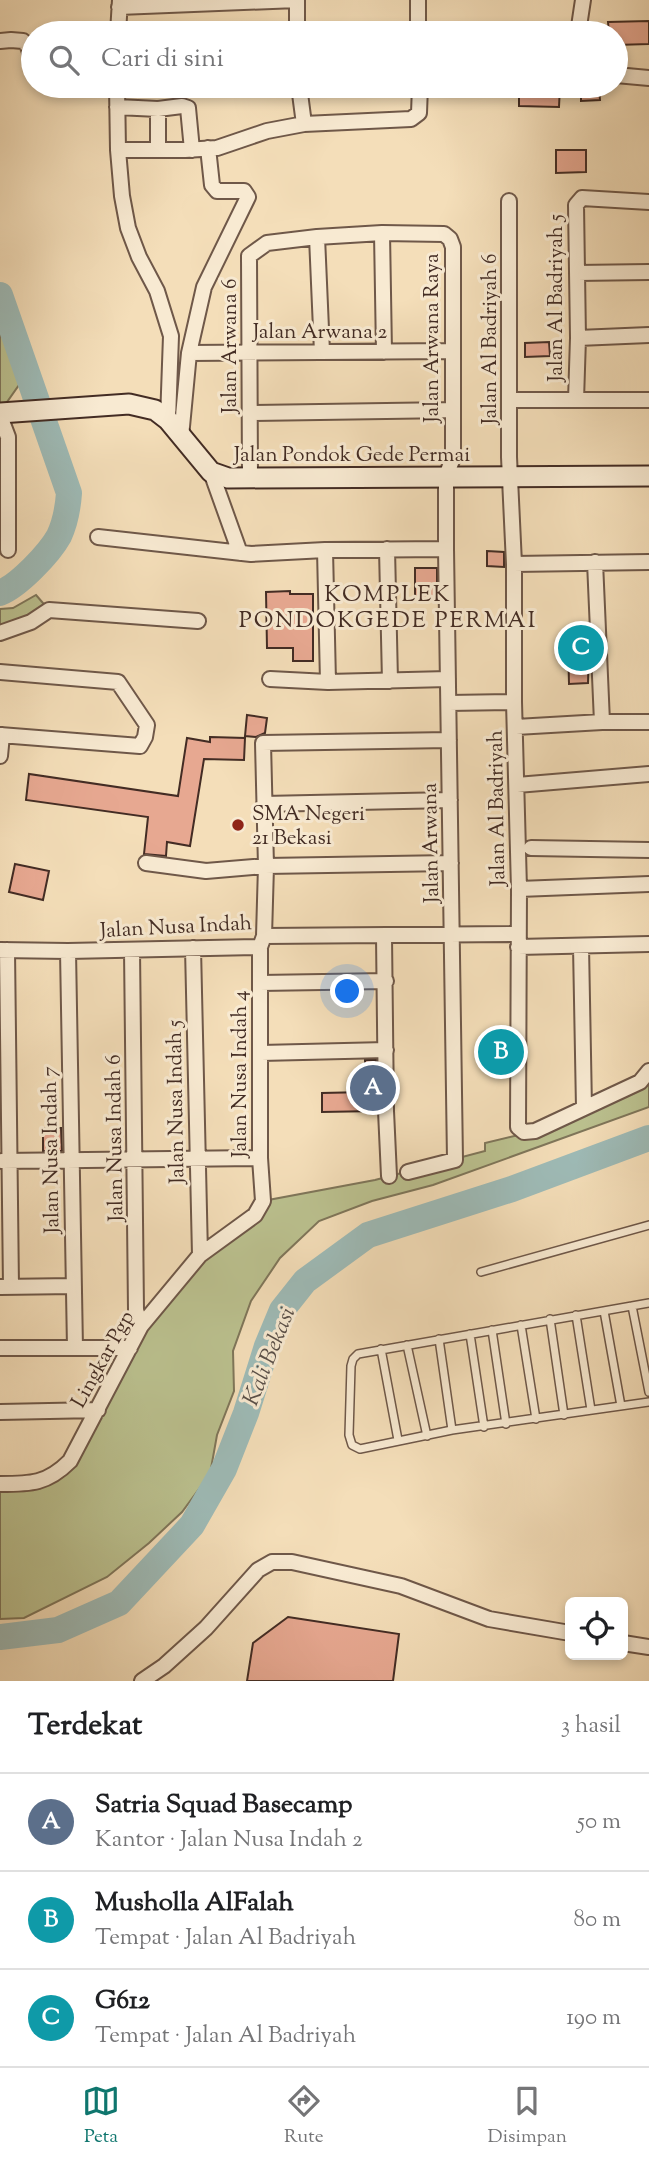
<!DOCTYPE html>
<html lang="id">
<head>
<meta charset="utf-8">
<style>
	:root { --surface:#fff; --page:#f2f2f2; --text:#202124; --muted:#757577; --line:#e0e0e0; --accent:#0f766e }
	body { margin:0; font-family:"Sorts Mill Goudy",serif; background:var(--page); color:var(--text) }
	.controls { position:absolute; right:21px; bottom:21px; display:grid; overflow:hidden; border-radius:10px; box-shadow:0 4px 10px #0003 }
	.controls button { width:63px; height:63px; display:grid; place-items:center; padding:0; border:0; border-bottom:2px solid var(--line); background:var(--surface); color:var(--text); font:35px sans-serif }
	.you { position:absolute; left:348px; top:992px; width:24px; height:24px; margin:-18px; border:5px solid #fff; border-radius:50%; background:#1a73e8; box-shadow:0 0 0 10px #1a73e833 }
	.badge { display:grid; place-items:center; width:46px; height:46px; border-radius:50%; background:var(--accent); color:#fff; font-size:23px; font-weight:700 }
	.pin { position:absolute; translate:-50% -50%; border:4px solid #fff; box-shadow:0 2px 7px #0006 }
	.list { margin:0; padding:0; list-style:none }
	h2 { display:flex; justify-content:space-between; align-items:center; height:91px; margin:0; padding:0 28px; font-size:30px }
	h2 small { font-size:23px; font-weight:400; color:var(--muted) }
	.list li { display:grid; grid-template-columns:46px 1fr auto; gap:21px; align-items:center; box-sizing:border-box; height:98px; padding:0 28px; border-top:2px solid var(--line) }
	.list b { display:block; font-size:26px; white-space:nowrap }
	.list p { margin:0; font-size:23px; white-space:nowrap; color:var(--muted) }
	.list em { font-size:23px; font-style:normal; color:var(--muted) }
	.icon { flex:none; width:38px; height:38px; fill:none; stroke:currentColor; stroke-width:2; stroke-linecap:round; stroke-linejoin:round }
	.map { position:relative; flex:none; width:649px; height:1681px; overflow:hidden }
	.search { position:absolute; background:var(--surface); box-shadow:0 4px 10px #0003; left:21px; right:21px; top:21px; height:77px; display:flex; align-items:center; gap:18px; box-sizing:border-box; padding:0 24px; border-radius:38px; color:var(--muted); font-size:26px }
	.sheet { height:385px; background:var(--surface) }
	nav { display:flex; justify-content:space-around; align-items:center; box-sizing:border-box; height:98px; border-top:2px solid var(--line); background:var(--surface); font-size:19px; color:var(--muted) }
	nav a { display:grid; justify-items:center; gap:4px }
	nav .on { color:var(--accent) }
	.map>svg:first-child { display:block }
	.green { fill:#bbc18f; stroke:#7f765a; stroke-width:2 }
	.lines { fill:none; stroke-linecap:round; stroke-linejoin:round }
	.river { stroke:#9ebbb7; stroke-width:26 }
	.building { fill:#e7a891; stroke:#432c24; stroke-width:2 }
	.lane-casing { stroke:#6f5849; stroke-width:10 }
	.street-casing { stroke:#6f5849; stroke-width:18 }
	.secondary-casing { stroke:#432c24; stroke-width:23 }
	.lane { stroke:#f8ead2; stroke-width:7 }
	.street { stroke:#f8ead2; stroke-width:14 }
	.secondary { stroke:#f8ead2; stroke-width:19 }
	.poi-dot { fill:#8f2418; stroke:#f8ead2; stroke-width:2.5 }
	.labels { text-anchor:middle; stroke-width:6; stroke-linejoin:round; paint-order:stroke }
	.street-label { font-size:21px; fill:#432c24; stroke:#f8ead2 }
	.poi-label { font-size:21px; fill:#432c24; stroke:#f8ead2; text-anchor:start }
	.neighbourhood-label { font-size:23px; letter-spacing:2px; fill:#432c24; stroke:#f8ead2 }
	.water-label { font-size:23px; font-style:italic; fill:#5a5049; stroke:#f8ead2 }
</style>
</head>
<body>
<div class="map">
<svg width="649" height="1681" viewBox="0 0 649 1681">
	<rect width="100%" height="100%" fill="#f4deb9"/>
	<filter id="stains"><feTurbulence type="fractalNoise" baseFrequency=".00286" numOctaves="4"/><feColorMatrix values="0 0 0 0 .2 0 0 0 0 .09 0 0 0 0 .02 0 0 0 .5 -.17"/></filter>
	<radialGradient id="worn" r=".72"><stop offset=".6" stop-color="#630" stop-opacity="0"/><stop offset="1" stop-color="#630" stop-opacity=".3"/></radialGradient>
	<path class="green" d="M0,327L21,382L0,412Z
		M36,595L49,610L0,633V609L13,608Z
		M649,1071V1107L433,1185L372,1201L319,1221L280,1258L251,1301L233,1351L234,1391L217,1435L210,1474L182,1512L149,1543L107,1577L24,1618L0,1619V1484L55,1476L141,1326L263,1201L375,1180L485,1151V1143L535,1131Z"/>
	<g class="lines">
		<path class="river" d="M0,295L69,493C68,507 65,523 59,536C49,554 18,586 0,593
			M0,1637L58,1630L119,1603L192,1525L224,1469L246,1413L267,1346L282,1310L305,1281L368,1235L512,1189L649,1138"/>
	</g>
	<path class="building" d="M649,21V44L616,45V33H609L608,22Z
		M519,86H560L559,107L519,106Z
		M581,86H599L600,100L581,101Z
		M556,150H586V172L556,173Z
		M549,342L550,356L525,357V343Z
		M487,551L504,552V567L487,566Z
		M415,568H437V601H415Z
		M290,591V594H313V661H293V648H267L266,592Z
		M589,641L588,683L569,684L568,642Z
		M247,715L267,718L265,733L256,737L245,736Z
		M210,737L245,738L244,760L204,759L190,846L167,842L166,856L144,854L148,817L26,800L29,774L178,796L187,738L210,742Z
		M15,864L49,871L43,900L9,892Z
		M489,1038L509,1039V1065L489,1064Z
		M365,1060H376V1111L322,1112V1093L366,1092Z
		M43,1128H61L62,1151H43Z
		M288,1617L399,1634L393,1681H247L253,1643Z"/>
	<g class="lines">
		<defs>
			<path id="lane" d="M481,1272L649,1225
				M649,1303L358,1354L353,1359L351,1366L349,1435L352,1445L360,1449L452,1430L649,1402
				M632,1306L649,1392
				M604,1311L621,1406
				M576,1315L591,1410
				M550,1319L564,1415
				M521,1325L536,1419
				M492,1330L506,1424
				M470,1334L484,1427
				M439,1339L452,1430
				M407,1345L427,1436
				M381,1349L398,1440"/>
			<path id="street" d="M297,0V33
				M418,0V33
				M119,7L297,0
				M118,33L120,0
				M578,33L583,0
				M0,41L11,40L23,41L28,46L33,62
				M616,75L649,78
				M117,86L118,150L122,196L128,228L139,257L157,291L171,336L168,420
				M299,86L304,124
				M117,107L158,109L182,106L188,108L192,150
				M158,109V150
				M118,150H185L217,148L267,131L304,124L411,119L419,113L420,86
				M509,201V457L514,564V702L519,889L518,1127L524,1132L535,1131L640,1082L649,1071
				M382,233L384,352
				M317,237L322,352
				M577,273L649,272
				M578,338L649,335
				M189,353L452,351
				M510,400H649
				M576,400L578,338L576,205L582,198L649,202
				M250,413L452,410
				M0,416L8,437V550
				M181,437L189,353L204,287L248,197L244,191H217L212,185L208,148
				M211,472L240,553
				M250,479L249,256L267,243L317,237L382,233L444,234L450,239L453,247V458L446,476V549L455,1160L408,1172
				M98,537L251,554L325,550L446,549
				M387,549L390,681
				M325,550L328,682
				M595,562L602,722
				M514,564L649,562
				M0,633L31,622L49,610L198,621
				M0,672L118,682L147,725L145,737L140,746L0,735
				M270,679L328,682L448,679
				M449,703L514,702
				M516,727L602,722H649
				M0,756L2,735
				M517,785L649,774
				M264,804L450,800
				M531,848L649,850
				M146,863L206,871L266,866L451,863
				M519,889L649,884
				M264,936L266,866L263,743L449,740
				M384,936L386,1111L389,1176
				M581,946L584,1108
				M518,947L649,944
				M193,948L200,1255
				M0,950L68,951L260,947L264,936L517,934
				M7,950L11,1287
				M132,950L136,1310L141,1326
				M68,951L75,1348
				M260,983L386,981
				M261,1053L386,1050
				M2,1161L260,1158
				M0,1287L74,1286
				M0,1348H130
				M0,1412L98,1410
				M0,1484C31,1484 47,1484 70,1461L141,1326L200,1255L255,1215L263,1201L260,1158V947
				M623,1643L649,1647
				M142,1681L164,1666L206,1628L258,1570L272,1562H292L401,1586L489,1619L570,1633"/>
			<path id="secondary" d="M0,413L129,404L155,410L168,420L211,472L228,478L649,476"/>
		</defs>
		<use href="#lane" class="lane-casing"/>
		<use href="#street" class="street-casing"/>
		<use href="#secondary" class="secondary-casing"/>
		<use href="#lane" class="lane"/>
		<use href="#street" class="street"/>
		<use href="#secondary" class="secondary"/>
	</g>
	<circle class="poi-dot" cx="238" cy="825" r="7"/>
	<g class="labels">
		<g class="street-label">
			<text transform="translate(555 298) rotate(-90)" y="7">Jalan Al Badriyah 5</text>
			<text x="320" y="338">Jalan Arwana 2</text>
			<text transform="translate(431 338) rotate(-90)" y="7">Jalan Arwana Raya</text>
			<text transform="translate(489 339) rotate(-90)" y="7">Jalan Al Badriyah 6</text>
			<text transform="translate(229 346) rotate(-90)" y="7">Jalan Arwana 6</text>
			<text x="352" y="461">Jalan Pondok Gede Permai</text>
			<text transform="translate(496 808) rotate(-91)" y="7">Jalan Al Badriyah</text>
			<text transform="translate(430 843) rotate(-91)" y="7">Jalan Arwana</text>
			<text transform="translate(176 926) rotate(-3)" y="7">Jalan Nusa Indah</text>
			<text transform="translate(239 1074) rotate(-90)" y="7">Jalan Nusa Indah 4</text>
			<text transform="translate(175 1102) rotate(-91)" y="7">Jalan Nusa Indah 5</text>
			<text transform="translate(114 1138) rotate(-91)" y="7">Jalan Nusa Indah 6</text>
			<text transform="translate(50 1150) rotate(-91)" y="7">Jalan Nusa Indah 7</text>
			<text transform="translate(102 1359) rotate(-61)" y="7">Lingkar Pgp</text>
		</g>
		<g class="poi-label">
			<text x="252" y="820">SMA Negeri<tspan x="252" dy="24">21 Bekasi</tspan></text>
		</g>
		<g class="neighbourhood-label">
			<text x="388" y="601">KOMPLEK<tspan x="388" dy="26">PONDOKGEDE PERMAI</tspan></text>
		</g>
		<g class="water-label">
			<text transform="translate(268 1356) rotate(-68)" y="8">Kali Bekasi</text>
		</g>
	</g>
	<rect width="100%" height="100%" filter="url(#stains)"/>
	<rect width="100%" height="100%" fill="url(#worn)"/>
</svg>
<div class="controls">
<button><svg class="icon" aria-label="locate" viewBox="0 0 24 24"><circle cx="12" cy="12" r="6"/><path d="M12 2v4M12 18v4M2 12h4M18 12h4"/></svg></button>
</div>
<div class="you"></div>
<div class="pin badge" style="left:373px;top:1088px;background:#5c6f8a">A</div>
<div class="pin badge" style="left:501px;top:1052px;background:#0f9aa8">B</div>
<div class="pin badge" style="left:581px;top:648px;background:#0f9aa8">C</div>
<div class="search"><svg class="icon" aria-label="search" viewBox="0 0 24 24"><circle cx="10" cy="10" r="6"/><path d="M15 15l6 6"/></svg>Cari di sini</div>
</div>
<section class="sheet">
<h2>Terdekat<small>3 hasil</small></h2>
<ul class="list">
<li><span class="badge" style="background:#5c6f8a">A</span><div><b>Satria Squad Basecamp</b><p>Kantor · Jalan Nusa Indah 2</p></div><em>50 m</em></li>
<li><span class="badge" style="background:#0f9aa8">B</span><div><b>Musholla AlFalah</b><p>Tempat · Jalan Al Badriyah</p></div><em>80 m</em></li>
<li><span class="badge" style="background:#0f9aa8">C</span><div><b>G612</b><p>Tempat · Jalan Al Badriyah</p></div><em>190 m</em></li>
</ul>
</section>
<nav>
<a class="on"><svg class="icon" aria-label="map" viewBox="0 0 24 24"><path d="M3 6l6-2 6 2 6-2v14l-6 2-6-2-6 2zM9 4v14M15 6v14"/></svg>Peta</a>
<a><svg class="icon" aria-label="directions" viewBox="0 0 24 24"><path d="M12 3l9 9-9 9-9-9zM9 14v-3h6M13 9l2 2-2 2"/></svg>Rute</a>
<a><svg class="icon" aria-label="saved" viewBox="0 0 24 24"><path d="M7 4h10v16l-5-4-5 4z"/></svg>Disimpan</a>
</nav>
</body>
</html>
